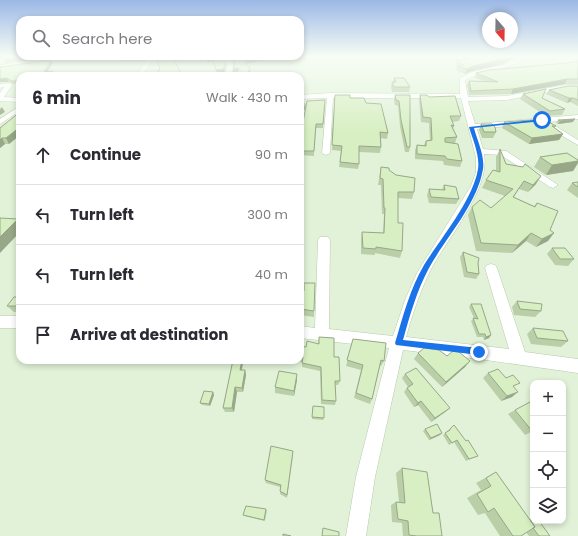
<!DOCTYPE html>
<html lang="en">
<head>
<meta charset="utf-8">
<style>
	:root { --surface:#fff; --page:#f7f7f7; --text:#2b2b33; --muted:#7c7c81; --line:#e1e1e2 }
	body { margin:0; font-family:Poppins,sans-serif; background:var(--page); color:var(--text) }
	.controls { position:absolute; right:12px; bottom:12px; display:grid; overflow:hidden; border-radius:8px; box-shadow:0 2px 6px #0003 }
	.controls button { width:36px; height:36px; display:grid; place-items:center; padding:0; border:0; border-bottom:1px solid var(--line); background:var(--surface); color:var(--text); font:20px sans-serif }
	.compass { position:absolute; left:482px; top:12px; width:36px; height:36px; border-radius:50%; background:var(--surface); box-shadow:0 2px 6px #0003; rotate:160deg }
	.stop { position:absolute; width:12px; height:12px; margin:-9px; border:3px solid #1a73e8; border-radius:50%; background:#fff }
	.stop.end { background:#1a73e8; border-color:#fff; box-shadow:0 1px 4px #0008 }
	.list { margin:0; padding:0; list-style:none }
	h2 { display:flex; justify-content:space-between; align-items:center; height:52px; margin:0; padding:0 16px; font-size:17px }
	h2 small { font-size:13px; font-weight:400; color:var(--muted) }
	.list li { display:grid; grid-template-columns:26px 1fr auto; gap:12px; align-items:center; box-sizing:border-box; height:60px; padding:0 16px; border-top:1px solid var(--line) }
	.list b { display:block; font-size:15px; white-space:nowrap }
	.list em { font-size:13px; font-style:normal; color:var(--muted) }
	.icon { flex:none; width:22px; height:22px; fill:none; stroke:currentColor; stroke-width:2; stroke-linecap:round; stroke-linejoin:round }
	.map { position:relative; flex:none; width:578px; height:536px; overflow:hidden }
	.search { position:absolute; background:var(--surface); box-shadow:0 2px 6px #0003; left:16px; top:16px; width:288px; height:44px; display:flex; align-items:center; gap:10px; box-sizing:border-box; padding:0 14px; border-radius:12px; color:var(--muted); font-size:15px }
	.panel { position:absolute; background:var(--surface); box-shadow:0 2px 6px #0003; left:16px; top:72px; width:288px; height:292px; border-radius:12px }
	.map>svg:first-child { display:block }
	.residential { fill:#e1f2d8; fill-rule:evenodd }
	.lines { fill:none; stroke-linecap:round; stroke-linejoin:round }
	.minor-casing { stroke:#bacaad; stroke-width:1 }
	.minor { fill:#fff; fill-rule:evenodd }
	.wall { fill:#bacea8 }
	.shaded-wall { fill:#97a788 }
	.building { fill:#d8efc3; stroke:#97a788 }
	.route { fill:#1a73e8 }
</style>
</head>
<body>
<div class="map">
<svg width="578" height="536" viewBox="0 0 578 536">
	<rect width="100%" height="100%" fill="#eefbe9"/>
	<path class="residential" d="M0,56H578V536H0ZM20,76H300V360H20ZM533,383H563V521H533Z"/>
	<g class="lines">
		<defs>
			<path id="minor" d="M75,56H90L0,69V65Z
				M149,56H155L142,76H136Z
				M223,56H229L234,66L230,76H224L228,66Z
				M521,56H527C509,71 485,70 465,80L468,97L507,96L565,85H578V89H565L507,100L468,101L475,124L578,115V119L549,122L578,140V145L540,123L477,129L483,149L506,151L558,185L553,188L550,187L501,155L484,154C491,189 446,240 430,271C420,292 412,315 406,337L509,349L485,268L487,265L491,264L495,265L497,268L525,352L578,359V373L479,359L403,350L375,477L366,536H346L356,477L389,348L300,338V326L315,328L318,240L320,237H328L330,240L329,329L393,336L405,300L417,273L471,186L476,172V158L461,98H333L330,153L326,155L322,153L327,98L300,99V95L330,93L460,94V78L472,72L504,65Z
				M559,56L578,58V62L567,60Z
				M9,83L12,85L4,97L20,98V102L0,101V93L4,87L0,88V84Z
				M20,106V111L0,124V119Z
				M0,316H20V328H0Z"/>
		</defs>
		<use href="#minor" class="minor-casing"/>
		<use href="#minor" class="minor"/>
	</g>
	<path class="wall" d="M147,56L144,61H120L119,58Z
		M156,56H203L200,62L196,57L174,60L157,73L160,69Z
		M206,56L226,66L224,73H217L212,61L207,62Z
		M230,56H266V57H263V60L256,61V62L247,64L250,71L233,72L234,64Z
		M463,56H518L503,64L472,71L465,74L456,70L457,66H455L456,61L462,60Z
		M574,59H578V84H565L511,94L469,95L467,85L469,81H484L475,78L476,73L572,62Z
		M53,63L48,71L54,74L53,76H20V84H13L9,82L0,67Z
		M394,78L410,87L409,92H392L391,87L392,82H393Z
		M578,86V106L570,102L567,103L546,94L549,90Z
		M523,94L542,98L565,109L562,115L546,116L520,99Z
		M335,95L350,98L366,103L388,133L387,139L380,138L381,147L380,153L359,152V164L358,169L339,167L341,151L332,150Z
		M395,95H410V147L409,152H405L400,126L398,106L395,105L394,100Z
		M420,95L461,116L459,121L452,122L454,126L453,129L457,137L455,143H450L462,161L460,167L444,165L443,161L415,159V150L417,145H424L426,141L430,140L429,123L421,122L419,100Z
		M300,98L306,106L325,100L323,128H315L314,156L300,155V133H301L305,110H300Z
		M20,112V135L9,144H5L0,148V128Z
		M558,120L573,122L558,124L556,123Z
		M504,122L556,126L554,128L563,134L559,140L529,144L502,128Z
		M481,124L496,132L493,138H482L479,130Z
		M500,149L506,164L536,184L528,192L519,189L514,197L534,206L537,203L550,230L548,241L536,247L526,241L512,253L476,251L468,215L472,207L491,208L505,196L482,188L486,180L496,171V157Z
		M540,157L578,160V163L573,171L546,175L534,167Z
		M381,167L389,170L414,192L412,199L398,198V223L402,251L400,258L375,253V255L361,254V238L362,232L383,233L384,214H382L381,185H378Z
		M578,182V198L567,190L572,183Z
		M444,185L459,199L456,204L429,203L427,195L429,189L442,190Z
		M552,248L574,259L568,266L555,265L547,254Z
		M463,252L478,263L479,274L476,279L464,277L460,257Z
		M304,283L314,311V317L300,315V291H304Z
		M20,297V312H14L7,306Z
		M517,301L541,311L535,317L514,315L512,307Z
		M471,304L491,335L489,338L484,340L483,337H477L471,321L474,318L469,307Z
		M533,328L568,341L561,347L531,344L527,334Z
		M319,337L334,357L340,381L338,385H335L336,401L335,405L321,404L320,371L302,367V362L294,360H300V346L306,347L318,344Z
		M353,339L384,361L381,366H380L372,399L370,404L354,398L361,370L346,366Z
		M418,353L470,361L465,367L442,387L414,359Z
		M233,360H243V362L242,370H245L246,375L243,392H237L234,412H225L223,408Z
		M488,373L506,378L512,397L501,401L483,378Z
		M405,374L450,408L445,412L431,422L418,405L414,407L404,392L407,388L408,387L402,378Z
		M297,380L294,396L275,393V387Z
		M213,392L214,395L210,406L202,405L200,403Z
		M312,408L324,418L323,420L312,419Z
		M515,410L533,431L525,435L508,414Z
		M425,429L440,435L429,440L423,431Z
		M450,429L475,457L466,461L454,442L449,445L443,435L448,431H447Z
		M293,451V455L287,498L280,494V487L266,483L265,480Z
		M402,468L433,513L442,536H403L402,523L392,522L391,505L396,502H399L396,473Z
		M496,472L529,519L533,518V521L550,536H529L526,532L521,536H500L485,513L478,515L467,498L481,490L476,483Z
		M267,510L265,521L244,516L243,515Z"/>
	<path class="shaded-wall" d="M0,56H9V57L0,58Z
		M35,56H62L6,63L4,60Z
		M144,56H147L144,61L143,58Z
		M181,56H196V57L173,60V57Z
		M201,56H203L200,62L199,58Z
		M261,56H266V57H263V60L256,61V62L244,64V61Z
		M512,56H518L503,64L472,71L465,74L467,69L473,66Z
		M212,58V61L207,62L206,59Z
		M51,60L53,63L45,75L44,72Z
		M226,63V66L224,73H217L216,70Z
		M233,68H239L240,71L233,72Z
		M250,68V71L249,76H247Z
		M53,71L54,74L53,76H50Z
		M7,78L9,82H0V79Z
		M567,79L565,84L511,94L513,89Z
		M569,98H573L570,102L567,103Z
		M306,106V110H300V107Z
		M2,107L5,112L0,115V109Z
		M575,119L573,122L558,124L560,121Z
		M20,127V135L9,144L6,138Z
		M563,134L559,140L529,144L532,138Z
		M2,138L5,144L0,148V140Z
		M578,161V163L573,171L546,175L552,165Z
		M541,176L536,184L528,192L533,185Z
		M18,219L20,221V232L0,253V237Z
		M531,233L526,241L512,253L518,245Z
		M554,233L548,241L536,247L542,239Z
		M491,335L489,338L484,340L486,337Z
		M242,360H243V362L241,374L240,370Z
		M470,361L465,367L442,387L446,382Z
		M245,370L246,375L243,392L242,388Z
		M297,374V380L294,396V391Z
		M235,387L237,392L234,412L232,408Z
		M213,392L214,395L210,406L209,404Z
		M518,392L512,397L501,401L507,396Z
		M421,401L418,405L414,407L418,403Z
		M450,408L445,412L431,422L435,418Z
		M442,433L440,435L429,440L431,438Z"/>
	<path class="building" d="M7,56H35L4,60Z
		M120,56H144L143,58H119Z
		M156,56H181L173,57L182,76H156V75L155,76H140L143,73H157L160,69Z
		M206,56H223L226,63L223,69L216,70L212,58L206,59Z
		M231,56H262L263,57L254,58L256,59L244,61L250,68L247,76H236L239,68H233L235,62Z
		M464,56H512L505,59L473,66L467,69L457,66L464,65L456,61L470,59Z
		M51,60L44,72L53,71L50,76H20V81H11L7,78L0,79V67Z
		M578,62V79H567L513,89L471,91L469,81L498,82L476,73L489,70Z
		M394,78H404L410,87H394L392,82H396Z
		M568,86H578V100L573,98H569L549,90Z
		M546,89L542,98L565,109L550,111L523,94Z
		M335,95H350V98H364L366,103L381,104L388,133L380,132L381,147L359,146V164L340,162L342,146L332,145Z
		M395,95H410V147H407L401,120L399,101L396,100Z
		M420,95H427L429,97L455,96L461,116H450L454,126L451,125L457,137L445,138V142L458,144L462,161L447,159L445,156L417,154V145L426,146V141L432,140L431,118L423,117Z
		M300,98L306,106L307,101L325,100L323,124H316L314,151H300V133H301L306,106L300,107Z
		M20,112V127L6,138H2L0,140V128Z
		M543,119L556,126H552L563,134L532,138L504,122Z
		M575,119L560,121L558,120Z
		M481,124H492L495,127L496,132H484Z
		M500,149L506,164L523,167L525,164L541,176L533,185L524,181L513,197L535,207L537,203L558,211L550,230L554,233L542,239L531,233L518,245L481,243L472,207L480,200L491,208L513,189L486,180L493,170L500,172Z
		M567,153L578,160V161L552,165L540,157Z
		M381,167L389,168V170L396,175L415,178L414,192H398V223H403L402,251L376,247V249L363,248L362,232L384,233L385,208H384L383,179L380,178Z
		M578,182V187L572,183Z
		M444,185L456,187L459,199L431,197L429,189L445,190Z
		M0,218L18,219L0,237Z
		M552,248H565L574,259H560Z
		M463,252L479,258L478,263L479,274L467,272Z
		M304,283H315L314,311L300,309V291H304Z
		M14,297H20V306H7Z
		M517,301L542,304L541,311L520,309Z
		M471,304H481L491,335L486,337L485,334H479L473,318L478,319Z
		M533,328L563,331L568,341L537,338Z
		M319,337L334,338V357H339L340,381H335L336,401L322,400L321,367L302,363L303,357H300V346L306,347L307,341L319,344Z
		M353,339L386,343L384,361L381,360L372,399L356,393L363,365L347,360Z
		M424,348L439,350L447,356L453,351L459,352L470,361L446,382L418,353Z
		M233,360H242L240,370H245L242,388L235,387L232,408H223Z
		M416,368L450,408L435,418L421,401L418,403L407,388L413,384L405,374Z
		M498,369L506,378L513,375L520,383L513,386L518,392L507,396L488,373Z
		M279,371L297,374L294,391L275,387Z
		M204,391L213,392L209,404L200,403Z
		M530,402L533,406V431H532L515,410Z
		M313,406L324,407V418L312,417Z
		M437,424L442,433L431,438L425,429Z
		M454,425L466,441L468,440L478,456L469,459L457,440L452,443L445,433L450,430V429Z
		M271,446L293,451L287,495L280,491L281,485L265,480Z
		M402,468L427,472L433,513H439L442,536H417L409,535L408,521L398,519L396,502L405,503Z
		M496,472L535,527L521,536H513L494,508L488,512L477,494L491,486L486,478Z
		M246,506L266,509L264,520L243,515Z
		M533,520V521H539L550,536H539L533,528L535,527L531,521Z
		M323,528L339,532V536H322Z
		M283,534L291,536H283Z"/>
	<linearGradient id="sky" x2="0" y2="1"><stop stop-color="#9bb8e6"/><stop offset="0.43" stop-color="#f7fdf5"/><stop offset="1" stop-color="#f7fdf5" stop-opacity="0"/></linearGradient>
	<rect width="578" height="131" fill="url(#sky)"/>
	<path class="route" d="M542,119L543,121L474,128C477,140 485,156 483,169C477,205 446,237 429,268C417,290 410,315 403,340L479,348L482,349V354L479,355L396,345L395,343C403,316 410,289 424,265C441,238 473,200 478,169C480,156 473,140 469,127Z"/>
</svg>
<div class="controls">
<button>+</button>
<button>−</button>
<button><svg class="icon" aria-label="locate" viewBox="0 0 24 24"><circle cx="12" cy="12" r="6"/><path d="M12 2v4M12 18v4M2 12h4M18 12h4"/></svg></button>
<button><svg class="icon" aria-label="layers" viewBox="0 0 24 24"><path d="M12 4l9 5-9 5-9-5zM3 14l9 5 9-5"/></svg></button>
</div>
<svg class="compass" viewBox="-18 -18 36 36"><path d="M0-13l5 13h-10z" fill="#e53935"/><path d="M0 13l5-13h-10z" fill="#7c7c81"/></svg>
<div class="stop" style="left:542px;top:120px"></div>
<div class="stop end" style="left:479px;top:352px"></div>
<div class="search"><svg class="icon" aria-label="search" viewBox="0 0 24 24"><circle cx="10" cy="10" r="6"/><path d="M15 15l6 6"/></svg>Search here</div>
<section class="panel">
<h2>6 min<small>Walk · 430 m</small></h2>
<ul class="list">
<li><svg class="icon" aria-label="ahead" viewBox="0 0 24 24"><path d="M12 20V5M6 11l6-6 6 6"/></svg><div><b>Continue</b></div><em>90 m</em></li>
<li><svg class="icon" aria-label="left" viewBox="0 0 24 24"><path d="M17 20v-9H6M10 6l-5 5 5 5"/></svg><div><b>Turn left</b></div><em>300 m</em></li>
<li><svg class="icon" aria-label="left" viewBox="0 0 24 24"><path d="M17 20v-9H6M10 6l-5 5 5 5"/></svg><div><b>Turn left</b></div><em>40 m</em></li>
<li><svg class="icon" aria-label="arrive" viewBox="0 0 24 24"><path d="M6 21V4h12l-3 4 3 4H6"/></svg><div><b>Arrive at destination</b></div></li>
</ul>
</section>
</div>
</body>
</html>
